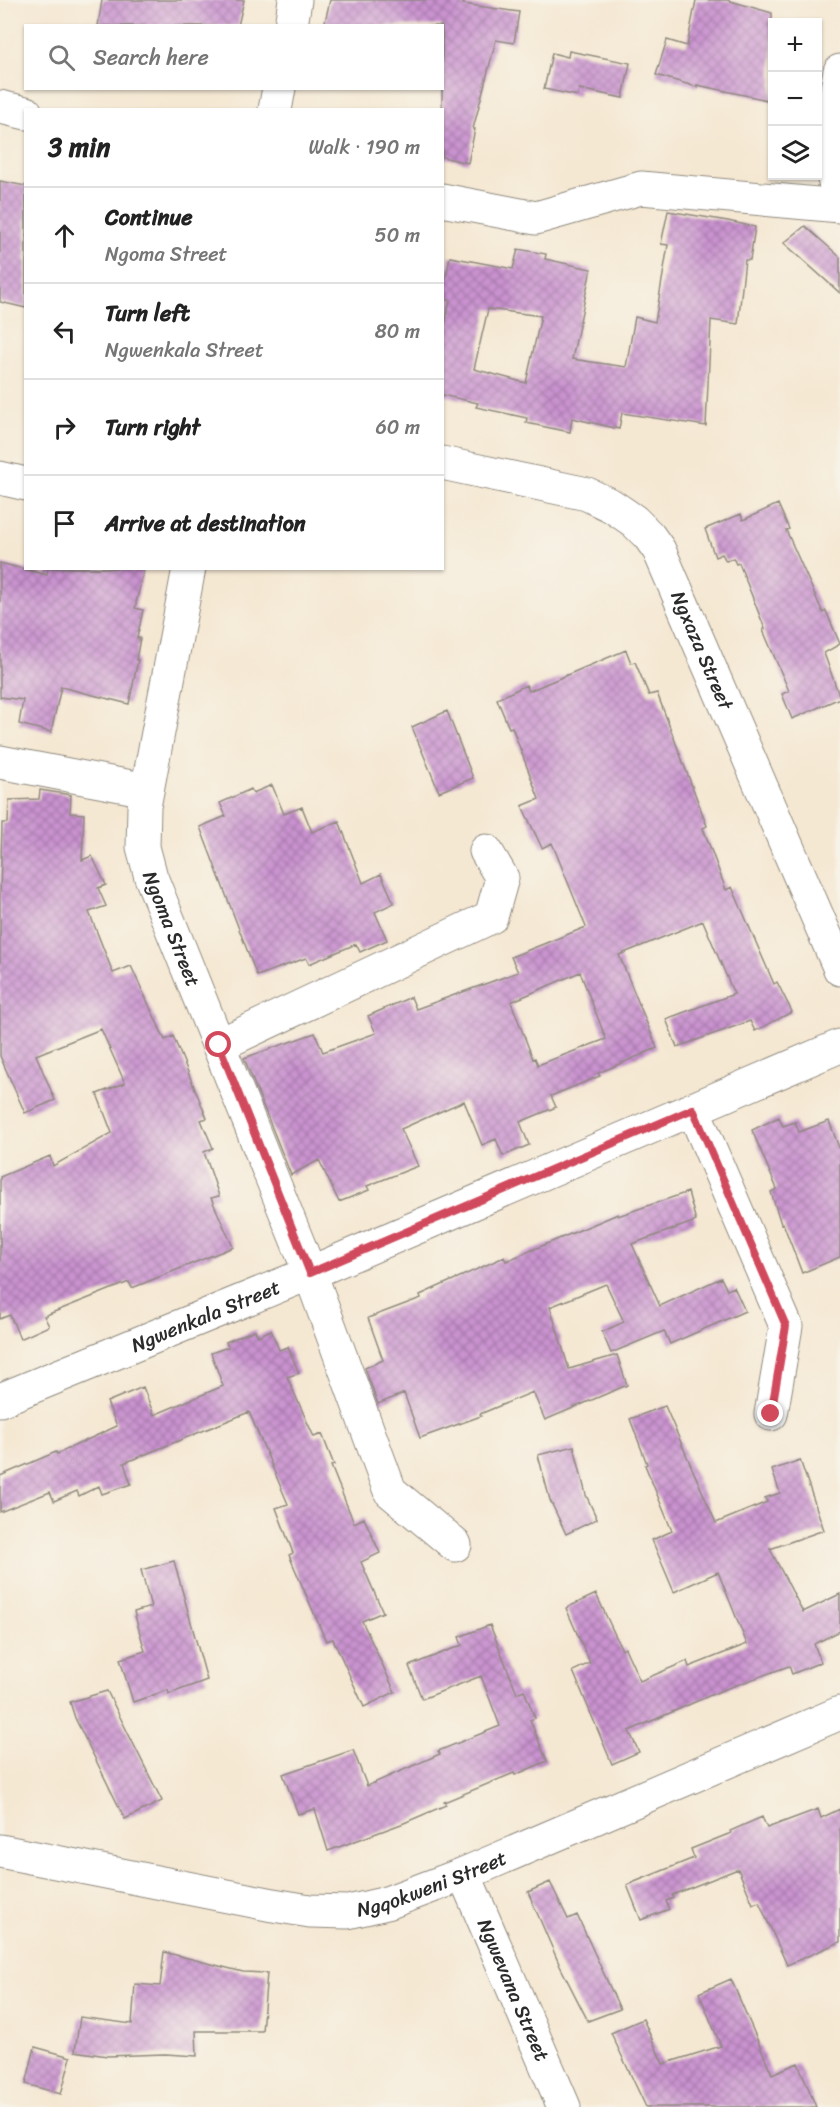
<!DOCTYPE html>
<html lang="en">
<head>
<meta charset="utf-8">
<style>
	:root { --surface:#fff; --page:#f6f6f6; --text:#222; --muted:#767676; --line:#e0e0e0 }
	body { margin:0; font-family:Sriracha,sans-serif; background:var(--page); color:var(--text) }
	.controls { position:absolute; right:18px; top:18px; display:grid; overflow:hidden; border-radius:0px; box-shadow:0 2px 4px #0004 }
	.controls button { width:54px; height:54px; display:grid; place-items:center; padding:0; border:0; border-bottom:2px solid var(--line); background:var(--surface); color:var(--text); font:30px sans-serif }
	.stop { position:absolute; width:18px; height:18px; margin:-14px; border:4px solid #d1495b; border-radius:50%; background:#fff }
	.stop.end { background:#d1495b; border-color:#fff; box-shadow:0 2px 6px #0008 }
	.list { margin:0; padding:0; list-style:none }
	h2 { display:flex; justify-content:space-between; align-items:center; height:78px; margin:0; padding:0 24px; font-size:26px }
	h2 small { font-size:20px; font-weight:400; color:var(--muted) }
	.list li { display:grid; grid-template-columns:39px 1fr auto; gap:18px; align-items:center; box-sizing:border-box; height:96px; padding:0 24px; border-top:2px solid var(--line) }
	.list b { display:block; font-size:22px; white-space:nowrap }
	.list p { margin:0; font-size:20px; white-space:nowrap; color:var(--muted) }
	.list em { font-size:20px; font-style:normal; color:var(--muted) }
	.icon { flex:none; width:33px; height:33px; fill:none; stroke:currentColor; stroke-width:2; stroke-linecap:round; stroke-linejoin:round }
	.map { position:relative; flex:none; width:840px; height:2107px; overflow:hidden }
	.search { position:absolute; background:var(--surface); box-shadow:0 2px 4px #0004; left:24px; top:24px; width:420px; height:66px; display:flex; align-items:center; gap:15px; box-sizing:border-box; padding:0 21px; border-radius:0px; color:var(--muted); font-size:22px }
	.panel { position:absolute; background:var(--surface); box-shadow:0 2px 4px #0004; left:24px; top:108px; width:420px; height:462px; border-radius:0px }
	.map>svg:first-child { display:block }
	.building { fill:url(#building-cross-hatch); fill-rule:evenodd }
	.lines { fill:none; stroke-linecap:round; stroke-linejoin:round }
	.minor-casing { stroke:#908a7f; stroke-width:35 }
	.minor { stroke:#fff; stroke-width:33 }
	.route { stroke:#d1495b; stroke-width:8 }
	.labels { text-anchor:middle; stroke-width:6; stroke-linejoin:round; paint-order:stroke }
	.street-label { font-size:20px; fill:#2b2b2b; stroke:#f7f3e8 }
</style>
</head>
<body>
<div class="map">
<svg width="840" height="2107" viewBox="0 0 840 2107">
	<defs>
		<pattern id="building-cross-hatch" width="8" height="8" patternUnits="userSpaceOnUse" patternTransform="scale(1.5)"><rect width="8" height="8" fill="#ca93d0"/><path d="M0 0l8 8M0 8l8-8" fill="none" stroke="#a478a9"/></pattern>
	</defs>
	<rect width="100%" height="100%" fill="#f7f3e8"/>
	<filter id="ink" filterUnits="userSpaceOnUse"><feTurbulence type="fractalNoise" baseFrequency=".0167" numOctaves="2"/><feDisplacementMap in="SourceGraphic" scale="12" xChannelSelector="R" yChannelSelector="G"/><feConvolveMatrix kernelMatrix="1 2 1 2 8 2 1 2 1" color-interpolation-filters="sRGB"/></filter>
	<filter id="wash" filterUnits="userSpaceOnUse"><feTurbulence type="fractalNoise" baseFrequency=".008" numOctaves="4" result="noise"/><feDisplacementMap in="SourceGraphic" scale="24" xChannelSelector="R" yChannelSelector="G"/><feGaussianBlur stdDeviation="1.35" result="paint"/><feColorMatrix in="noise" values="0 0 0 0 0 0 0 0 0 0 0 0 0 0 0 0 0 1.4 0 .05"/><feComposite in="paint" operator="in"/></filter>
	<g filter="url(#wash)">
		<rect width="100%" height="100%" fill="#f5e8d3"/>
		<g id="blocks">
			<path class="building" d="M102,0H244L238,26H98Z
				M330,0H464L463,4L519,12L514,43L496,40L473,129H475L468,163L442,157V26H324Z
				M696,0H727L772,13V101L697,85V87L656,75L667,40L687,46Z
				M569,51L630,63L623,98L579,89L578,96L544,89L552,53L568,57Z
				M0,181L26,186V308L0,302Z
				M668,211L728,221L755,227L750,260H745L738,324L711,320L706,426L622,413L619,429L572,418L570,432L526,423L527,418L476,407L478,403L442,395V339L450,300L442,299V297L450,257L513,269L518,249L546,254L545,259L591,269L572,359L626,367L635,317L655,322L668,245L661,244ZM488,309L541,316L526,383L474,369Z
				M805,226L840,257V293L784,243Z
				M778,504L789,529L786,530L823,613L826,611L840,644L824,653L840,698L792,719L782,694L789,691L763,630L765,629L739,563L736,564L733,558L726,561L722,554L715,557L705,529L741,514L743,520Z
				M0,563L47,575L48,568H144L135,608L143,610L137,638H140L136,660H138L129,704L61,687L51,732L19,724L23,700L0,697Z
				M626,650L631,663L635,662L649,695L657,693L707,826L703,828L726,890L732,887L774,984L777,982L792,1012L755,1031L750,1021L677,1047L666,1019L734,994L703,921L619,955L657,1048L598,1073L600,1076L551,1096L556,1107L520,1122L529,1145L503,1156L496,1139L482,1145L464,1101L401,1129L418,1166L367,1186L369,1190L339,1202L319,1160L291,1175L244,1058L315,1033L323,1052L376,1033L368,1016L411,997L416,1009L518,972L511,957L586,927L552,843L542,848L522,806L539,799L512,727L509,728L497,699L526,685L529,691ZM580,972L606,1039L538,1065L535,1058L533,1059L511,1002Z
				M447,711L473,778L439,792L412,727Z
				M272,785L284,814L302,807L312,832L339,821L363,883L381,874L394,903L375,912L387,940L360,952L356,944L309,964L306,958L257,976L200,827L226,816L220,803L251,789L253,793Z
				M40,790L71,795L70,813L84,814L82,860L92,856L106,885L98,888L106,906L89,912L113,973L131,966L165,1040L173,1036L207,1118L201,1120L213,1148L204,1152L219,1196L211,1198L233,1247L132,1288L129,1282L44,1316L49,1326L20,1339L10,1315L0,1319V1177L50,1156L53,1166L112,1133L97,1094L125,1083L101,1029L36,1055L55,1100L25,1113L0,1056V896L2,823H8L9,800L39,799Z
				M779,1117L783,1126L795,1122L799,1132L829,1121L840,1150V1257L802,1273L783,1223L781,1224L771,1192L777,1189L752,1130Z
				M688,1192L696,1221L632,1244L660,1306L721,1278L727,1290L734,1287L745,1311L670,1344L664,1331L611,1353L602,1332L624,1322L606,1284L550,1307L569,1369L617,1355L627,1385L545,1420L533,1392L480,1414L481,1416L420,1438L404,1393L378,1404L365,1368L383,1360L368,1318L421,1298L420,1295L504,1257L506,1261L618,1214V1216Z
				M255,1330L258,1336L271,1330L279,1350L288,1347L299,1373L287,1377L314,1437L322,1434L334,1465L331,1466L354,1523L364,1518L380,1553L361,1562L383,1612L362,1621L395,1692L364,1707L333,1639L326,1641L289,1555L293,1553L276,1508L288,1504L249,1412L124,1463L131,1484L102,1494L99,1486L79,1496L77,1491L54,1501L50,1492L0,1512V1476L56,1452L57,1454L117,1426L107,1402L143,1387L154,1415L223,1386L211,1353L228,1347L226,1342Z
				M665,1406L716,1523L767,1502L765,1498L780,1493L772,1470L800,1460L824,1530L770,1549L803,1612L840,1594V1631L814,1644L821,1662L792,1674L789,1666L720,1691L629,1731L639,1752L612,1764L573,1671L590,1663L566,1608L596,1594L622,1650L625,1648L640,1681L687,1661L689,1667L747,1644L718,1572L674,1592L652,1540L672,1531L645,1465L647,1464L630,1419Z
				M574,1446L586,1495L597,1519L566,1534L550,1500L538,1455Z
				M174,1561L207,1680L169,1694L168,1690L133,1702L120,1659L145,1651L134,1612L151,1607L141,1570Z
				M490,1625L517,1693L524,1690L535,1718L530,1720L547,1761L515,1775L514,1773L444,1802L446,1805L404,1823L328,1851L315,1809L298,1814L283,1774L353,1750L367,1786L440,1754L438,1751L500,1726L481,1676L422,1699L409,1666L462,1645L459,1637Z
				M107,1691L162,1801L125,1819L75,1718L70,1702Z
				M818,1809L821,1818L840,1809V1942L787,1965L759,1902L753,1904L738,1869L672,1895L673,1898L666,1901L669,1909L641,1920L627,1885L694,1858L691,1849L731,1833L730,1831L762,1817L767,1828Z
				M550,1882L568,1919L577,1915L620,2009L588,2021L560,1966L528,1892Z
				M164,1952L243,1972L267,1973L262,2031H196L197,2056L165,2054L107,2056L75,2051L80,2017L132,2024L135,1984L160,1986Z
				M731,1979L772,2074L798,2063L816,2107H646L611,2033L643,2019L663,2064L721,2046L699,1993Z
				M35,2047L71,2057L61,2094L26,2084Z"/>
		</g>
	</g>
	<g filter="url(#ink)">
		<use href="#blocks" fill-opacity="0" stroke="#908a7f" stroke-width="1.5"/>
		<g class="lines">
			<defs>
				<g id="minor">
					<path d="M291,26L295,0"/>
					<path d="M840,71L831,124L829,162L840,199"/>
					<path d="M0,107L26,113"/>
					<path d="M275,110L279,88"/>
					<path d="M442,200L536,218L641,188L840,206"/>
					<path id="s1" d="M442,463L587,494L612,506L634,521L649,536L659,550L840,969"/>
					<path d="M0,478L26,484"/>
					<path id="s2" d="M189,568L144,807L143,847L151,877L310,1273L390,1491L455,1545"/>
					<path d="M0,762L147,790"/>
					<path d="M219,1045L491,917L502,878L486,851"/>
					<path d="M693,1109L786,1326L771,1414"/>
					<path id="s3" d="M0,1400L310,1273L840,1046"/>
					<path id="s4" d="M0,1851L273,1905L310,1911L348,1912L387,1903L464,1874L840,1713"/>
					<path id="s5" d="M464,1874L564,2107"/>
				</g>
			</defs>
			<use href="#minor" class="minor-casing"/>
			<use href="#minor" class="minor"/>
		</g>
	</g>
	<g class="lines" filter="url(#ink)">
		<path class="route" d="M219,1045L310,1273L693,1109L786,1326L771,1414"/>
	</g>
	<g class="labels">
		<g class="street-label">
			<text dy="7" stroke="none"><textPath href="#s1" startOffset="350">Ngxaza Street</textPath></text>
			<text dy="7" stroke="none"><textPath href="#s2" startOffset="370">Ngoma Street</textPath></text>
			<text dy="7" stroke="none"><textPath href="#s3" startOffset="222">Ngwenkala Street</textPath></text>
			<text dy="7" stroke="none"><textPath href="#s4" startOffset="442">Ngqokweni Street</textPath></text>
			<text dy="7" stroke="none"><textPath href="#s5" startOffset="126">Ngwevana Street</textPath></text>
		</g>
	</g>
</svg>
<div class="controls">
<button>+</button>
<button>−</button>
<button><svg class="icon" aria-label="layers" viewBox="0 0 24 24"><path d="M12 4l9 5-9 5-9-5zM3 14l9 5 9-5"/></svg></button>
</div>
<div class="stop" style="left:219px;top:1045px"></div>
<div class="stop end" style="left:771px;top:1414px"></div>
<div class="search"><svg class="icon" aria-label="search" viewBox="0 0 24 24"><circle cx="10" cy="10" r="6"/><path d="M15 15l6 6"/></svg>Search here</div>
<section class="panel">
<h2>3 min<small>Walk · 190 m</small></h2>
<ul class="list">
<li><svg class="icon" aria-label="ahead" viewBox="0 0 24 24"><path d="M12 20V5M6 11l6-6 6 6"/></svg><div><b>Continue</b><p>Ngoma Street</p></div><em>50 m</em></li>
<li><svg class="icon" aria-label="left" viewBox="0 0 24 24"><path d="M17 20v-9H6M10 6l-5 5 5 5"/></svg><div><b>Turn left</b><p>Ngwenkala Street</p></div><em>80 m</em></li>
<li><svg class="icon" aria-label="right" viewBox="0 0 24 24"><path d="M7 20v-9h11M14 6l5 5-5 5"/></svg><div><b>Turn right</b></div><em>60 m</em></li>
<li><svg class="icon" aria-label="arrive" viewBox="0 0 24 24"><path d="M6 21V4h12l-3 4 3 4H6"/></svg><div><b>Arrive at destination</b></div></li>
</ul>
</section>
</div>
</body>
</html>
